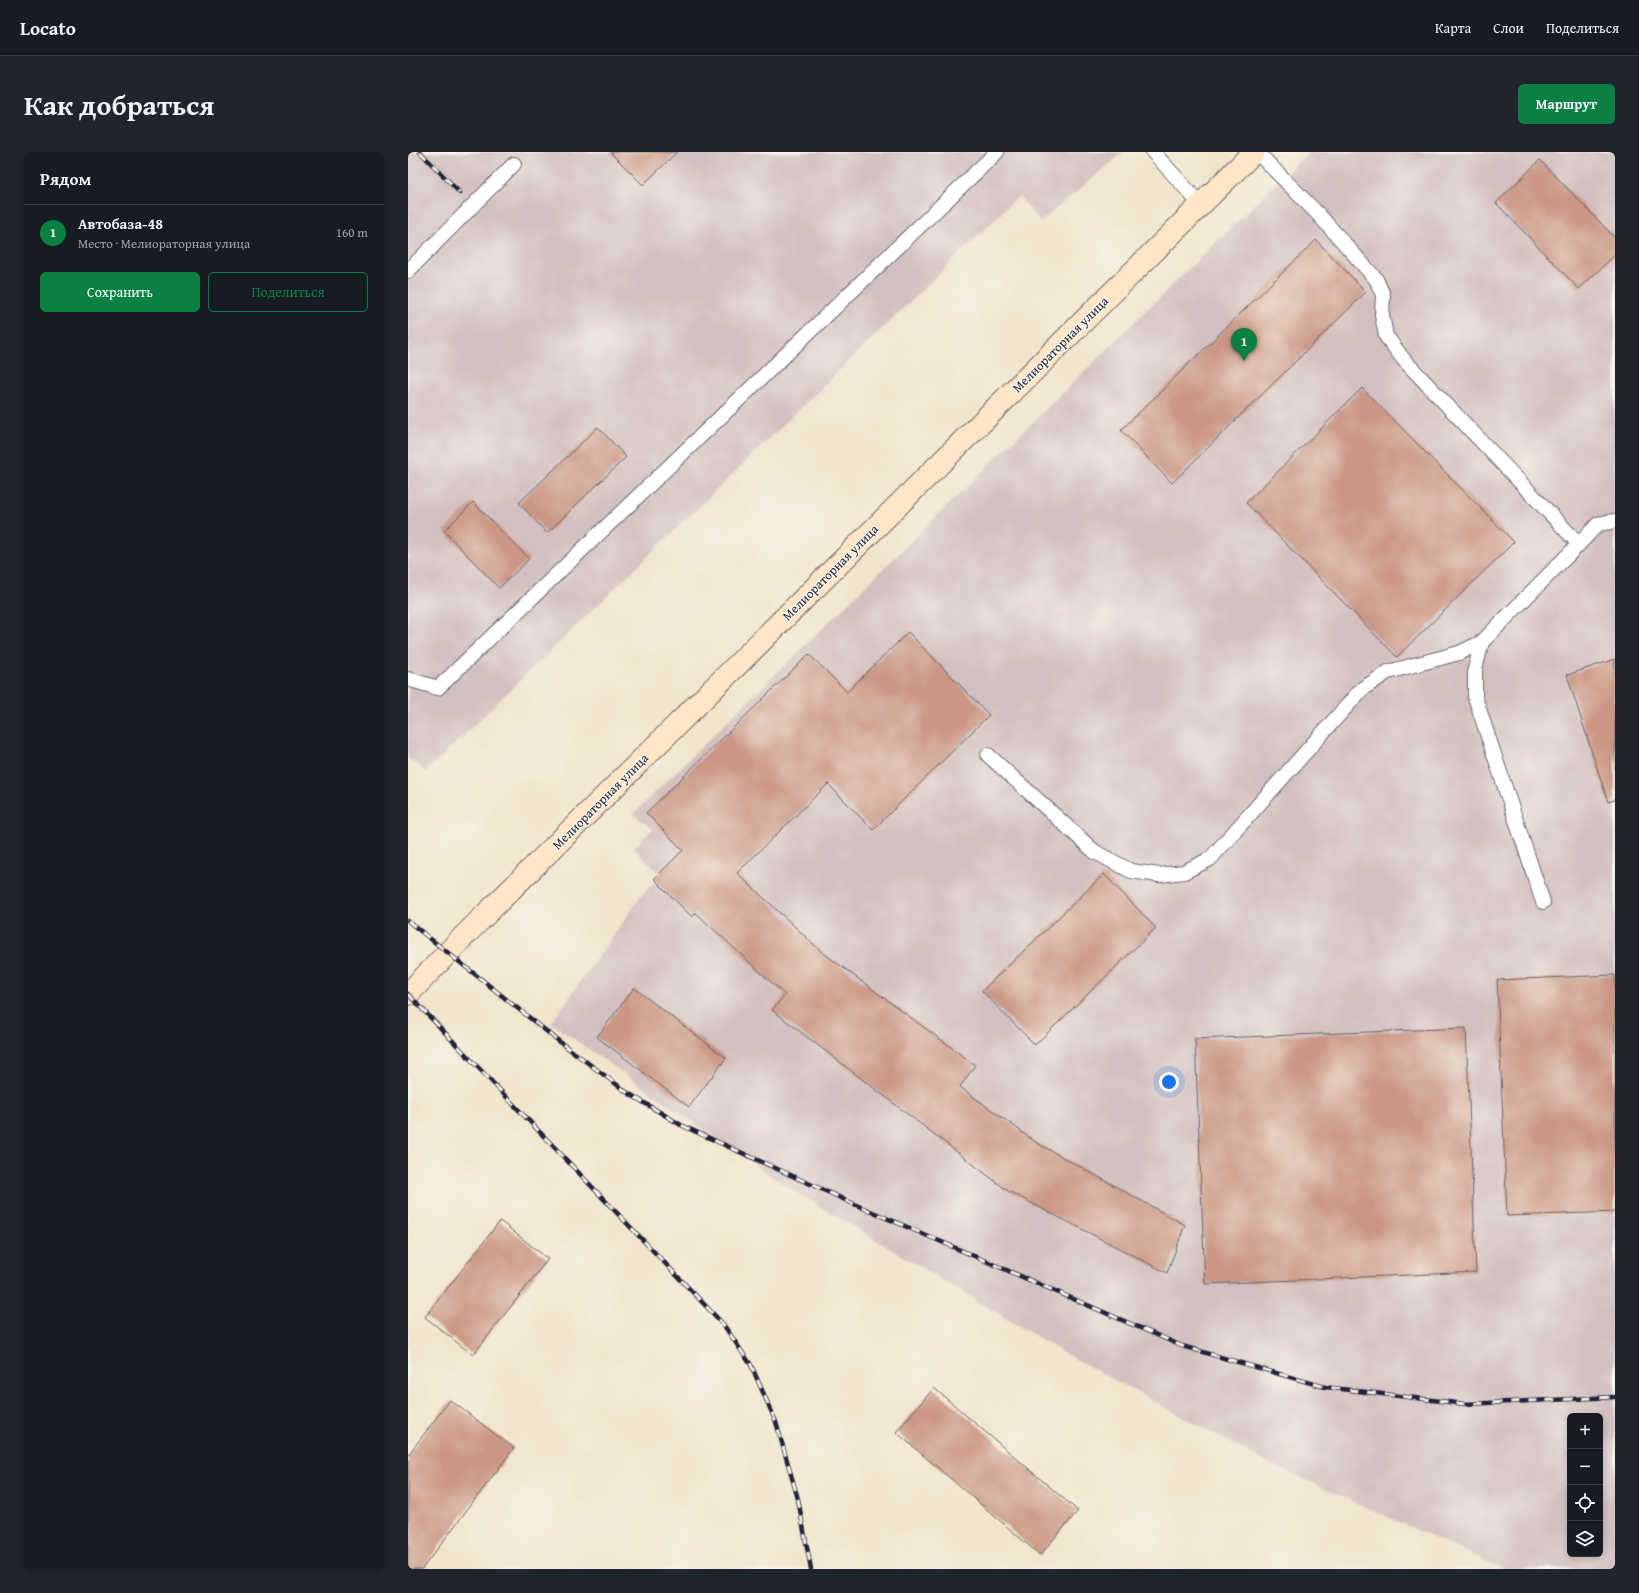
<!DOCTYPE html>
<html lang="ru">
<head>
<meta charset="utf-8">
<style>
	:root { --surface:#171b24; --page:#20242c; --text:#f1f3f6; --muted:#9ea1a6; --line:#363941; --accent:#0b8043 }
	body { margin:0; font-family:"Gentium Book Plus",serif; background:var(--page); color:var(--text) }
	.controls { position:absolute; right:12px; bottom:12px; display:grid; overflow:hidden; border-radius:6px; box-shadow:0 2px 6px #0003 }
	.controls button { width:36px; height:36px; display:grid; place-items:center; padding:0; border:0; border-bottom:1px solid var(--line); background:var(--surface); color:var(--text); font:20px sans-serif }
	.you { position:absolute; left:761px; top:930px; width:14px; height:14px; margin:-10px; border:3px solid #fff; border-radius:50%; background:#1a73e8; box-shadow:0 0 0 6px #1a73e833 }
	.badge { display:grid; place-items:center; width:26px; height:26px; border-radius:50%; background:var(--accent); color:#fff; font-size:13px; font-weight:700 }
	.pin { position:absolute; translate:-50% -33px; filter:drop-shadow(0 1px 2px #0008) }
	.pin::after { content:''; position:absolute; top:21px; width:14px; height:12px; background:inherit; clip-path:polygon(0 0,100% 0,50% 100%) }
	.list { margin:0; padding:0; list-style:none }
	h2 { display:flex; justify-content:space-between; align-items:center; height:52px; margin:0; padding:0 16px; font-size:17px }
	h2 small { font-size:13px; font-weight:400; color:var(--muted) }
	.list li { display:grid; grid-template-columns:26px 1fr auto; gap:12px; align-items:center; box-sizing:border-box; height:56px; padding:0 16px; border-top:1px solid var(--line) }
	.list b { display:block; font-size:15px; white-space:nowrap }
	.list p { margin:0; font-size:13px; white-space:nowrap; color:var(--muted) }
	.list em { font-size:13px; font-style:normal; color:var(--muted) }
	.actions { display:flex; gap:8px; padding:12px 16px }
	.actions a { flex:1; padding:9px 0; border:1px solid var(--accent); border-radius:6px; text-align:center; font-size:14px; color:var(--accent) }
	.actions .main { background:var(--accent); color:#fff }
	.icon { flex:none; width:22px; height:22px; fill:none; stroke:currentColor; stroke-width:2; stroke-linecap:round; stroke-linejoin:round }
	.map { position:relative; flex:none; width:1207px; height:1417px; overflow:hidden; border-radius:6px }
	header { display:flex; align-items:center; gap:24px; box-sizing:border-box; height:56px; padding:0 20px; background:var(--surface); border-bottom:1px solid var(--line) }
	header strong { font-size:19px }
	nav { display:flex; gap:22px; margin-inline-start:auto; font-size:14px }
	.intro { display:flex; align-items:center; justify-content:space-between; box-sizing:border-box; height:96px; padding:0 24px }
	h1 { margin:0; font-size:28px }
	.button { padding:10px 18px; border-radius:6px; background:var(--accent); color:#fff; font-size:14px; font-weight:700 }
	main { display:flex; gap:24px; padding:0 24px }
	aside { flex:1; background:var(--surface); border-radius:6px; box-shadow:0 2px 6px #0003 }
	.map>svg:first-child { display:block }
	.industrial { fill:#d2bfbf; fill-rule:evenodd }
	.building { fill:#cb9784 }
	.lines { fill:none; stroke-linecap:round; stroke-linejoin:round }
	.lane-casing { stroke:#6a666e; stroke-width:16 }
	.secondary-casing { stroke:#6a666e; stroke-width:24 }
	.lane { stroke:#fff; stroke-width:14 }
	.secondary { stroke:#fde5c5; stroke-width:22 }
	.rail-casing { stroke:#22223b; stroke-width:4.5 }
	.rail { stroke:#f7f3e8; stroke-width:3; stroke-dasharray:9; stroke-linecap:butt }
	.labels { text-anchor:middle; stroke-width:3; stroke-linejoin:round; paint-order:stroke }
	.street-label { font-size:13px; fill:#22223b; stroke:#f7f3e8 }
</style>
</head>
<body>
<header>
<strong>Locato</strong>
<nav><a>Карта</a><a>Слои</a><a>Поделиться</a></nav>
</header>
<div class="intro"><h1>Как добраться</h1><a class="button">Маршрут</a></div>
<main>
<aside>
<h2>Рядом<small></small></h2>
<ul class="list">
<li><span class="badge">1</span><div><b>Автобаза-48</b><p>Место · Мелиораторная улица</p></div><em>160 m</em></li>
</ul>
<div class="actions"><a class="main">Сохранить</a><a>Поделиться</a></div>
</aside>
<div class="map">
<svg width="1207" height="1417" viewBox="0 0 1207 1417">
	<rect width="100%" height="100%" fill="#f7f3e8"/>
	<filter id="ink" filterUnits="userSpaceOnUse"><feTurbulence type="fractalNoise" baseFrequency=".025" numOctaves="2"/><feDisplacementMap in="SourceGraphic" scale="8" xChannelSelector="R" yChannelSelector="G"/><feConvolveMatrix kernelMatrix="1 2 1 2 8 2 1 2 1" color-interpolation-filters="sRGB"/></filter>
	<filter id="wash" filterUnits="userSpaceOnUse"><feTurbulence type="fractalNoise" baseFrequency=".012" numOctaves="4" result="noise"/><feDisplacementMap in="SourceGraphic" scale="16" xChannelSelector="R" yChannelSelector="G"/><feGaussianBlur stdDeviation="0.9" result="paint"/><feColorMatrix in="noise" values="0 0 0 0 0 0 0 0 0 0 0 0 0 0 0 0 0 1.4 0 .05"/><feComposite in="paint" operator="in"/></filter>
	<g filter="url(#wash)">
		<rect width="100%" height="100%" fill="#f1e5cc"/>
		<path class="industrial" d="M0,0H716L632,70L611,44L18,620L0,606Z
			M900,0H1207V1417H1095L864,1313L649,1197L373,1031L143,871L237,739L255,725L225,696L245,677L225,662ZM1162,1264H1192V1402H1162Z"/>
		<g id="blocks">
			<path class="building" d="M202,0H269L235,33Z
				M1132,8L1207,86V103L1171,137L1088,51Z
				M908,88L958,140L764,331L713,278Z
				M954,236L1106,390L989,505L838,351Z
				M190,275L218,305L139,381L111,351Z
				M65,350L121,407L91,436L36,379Z
				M500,480L581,563L465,678L420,632L329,721L414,800L567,913L552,935L629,991L777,1073L759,1121L600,1039L364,858L377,843L288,761L284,765L246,727L275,698L238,661L401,502L439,540Z
				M1207,507V648L1200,650L1159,523Z
				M696,722L748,776L627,893L574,839Z
				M1207,823V1060L1099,1064L1089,828Z
				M226,836L318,906L281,955L189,885Z
				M1058,876L1068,1120L797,1132L787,887Z
				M92,1069L140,1107L65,1203L17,1165Z
				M526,1236L670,1359L632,1403L488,1280Z
				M42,1248L106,1296L14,1417H0V1303Z"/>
		</g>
	</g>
	<g filter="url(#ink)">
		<use href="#blocks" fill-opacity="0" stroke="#6a666e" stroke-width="1"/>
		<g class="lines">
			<defs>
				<path id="lane" d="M745,0L793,53
					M849,0L910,62L968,127L975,143L974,163L978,184L996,208L1171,392L1074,490L1067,517V545L1135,750
					M0,119L106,12
					M1171,392L1190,372L1207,369
					M0,527L30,536L589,0
					M580,603L687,700L723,719L751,723L776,720L802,707L954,537L980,520L1051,501L1074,490"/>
				<path id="secondary" d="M0,842L56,784L846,0"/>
			</defs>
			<use href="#lane" class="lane-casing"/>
			<use href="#secondary" class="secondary-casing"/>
			<use href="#lane" class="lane"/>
			<use href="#secondary" class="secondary"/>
			<defs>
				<path id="rail" d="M12,0L52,41
					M0,769L152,890L220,941L273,973L446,1052L774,1194L917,1235L1057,1252L1207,1245
					M0,842L315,1172L343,1213L368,1270L390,1347L403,1417"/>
			</defs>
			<use href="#rail" class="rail-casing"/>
			<use href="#rail" class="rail"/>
		</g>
	</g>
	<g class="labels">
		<g class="street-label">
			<text transform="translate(652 192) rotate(-45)" y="5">Мелиораторная улица</text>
			<text transform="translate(422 420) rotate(-45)" y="5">Мелиораторная улица</text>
			<text transform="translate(192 649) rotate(-45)" y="5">Мелиораторная улица</text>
		</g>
	</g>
</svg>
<div class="controls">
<button>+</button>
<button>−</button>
<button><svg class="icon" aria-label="locate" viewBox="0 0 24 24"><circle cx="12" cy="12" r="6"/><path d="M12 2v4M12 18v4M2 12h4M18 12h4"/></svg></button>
<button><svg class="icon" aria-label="layers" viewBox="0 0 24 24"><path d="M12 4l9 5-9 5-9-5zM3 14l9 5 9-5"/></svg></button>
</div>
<div class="you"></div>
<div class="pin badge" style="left:836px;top:209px">1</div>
</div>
</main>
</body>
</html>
